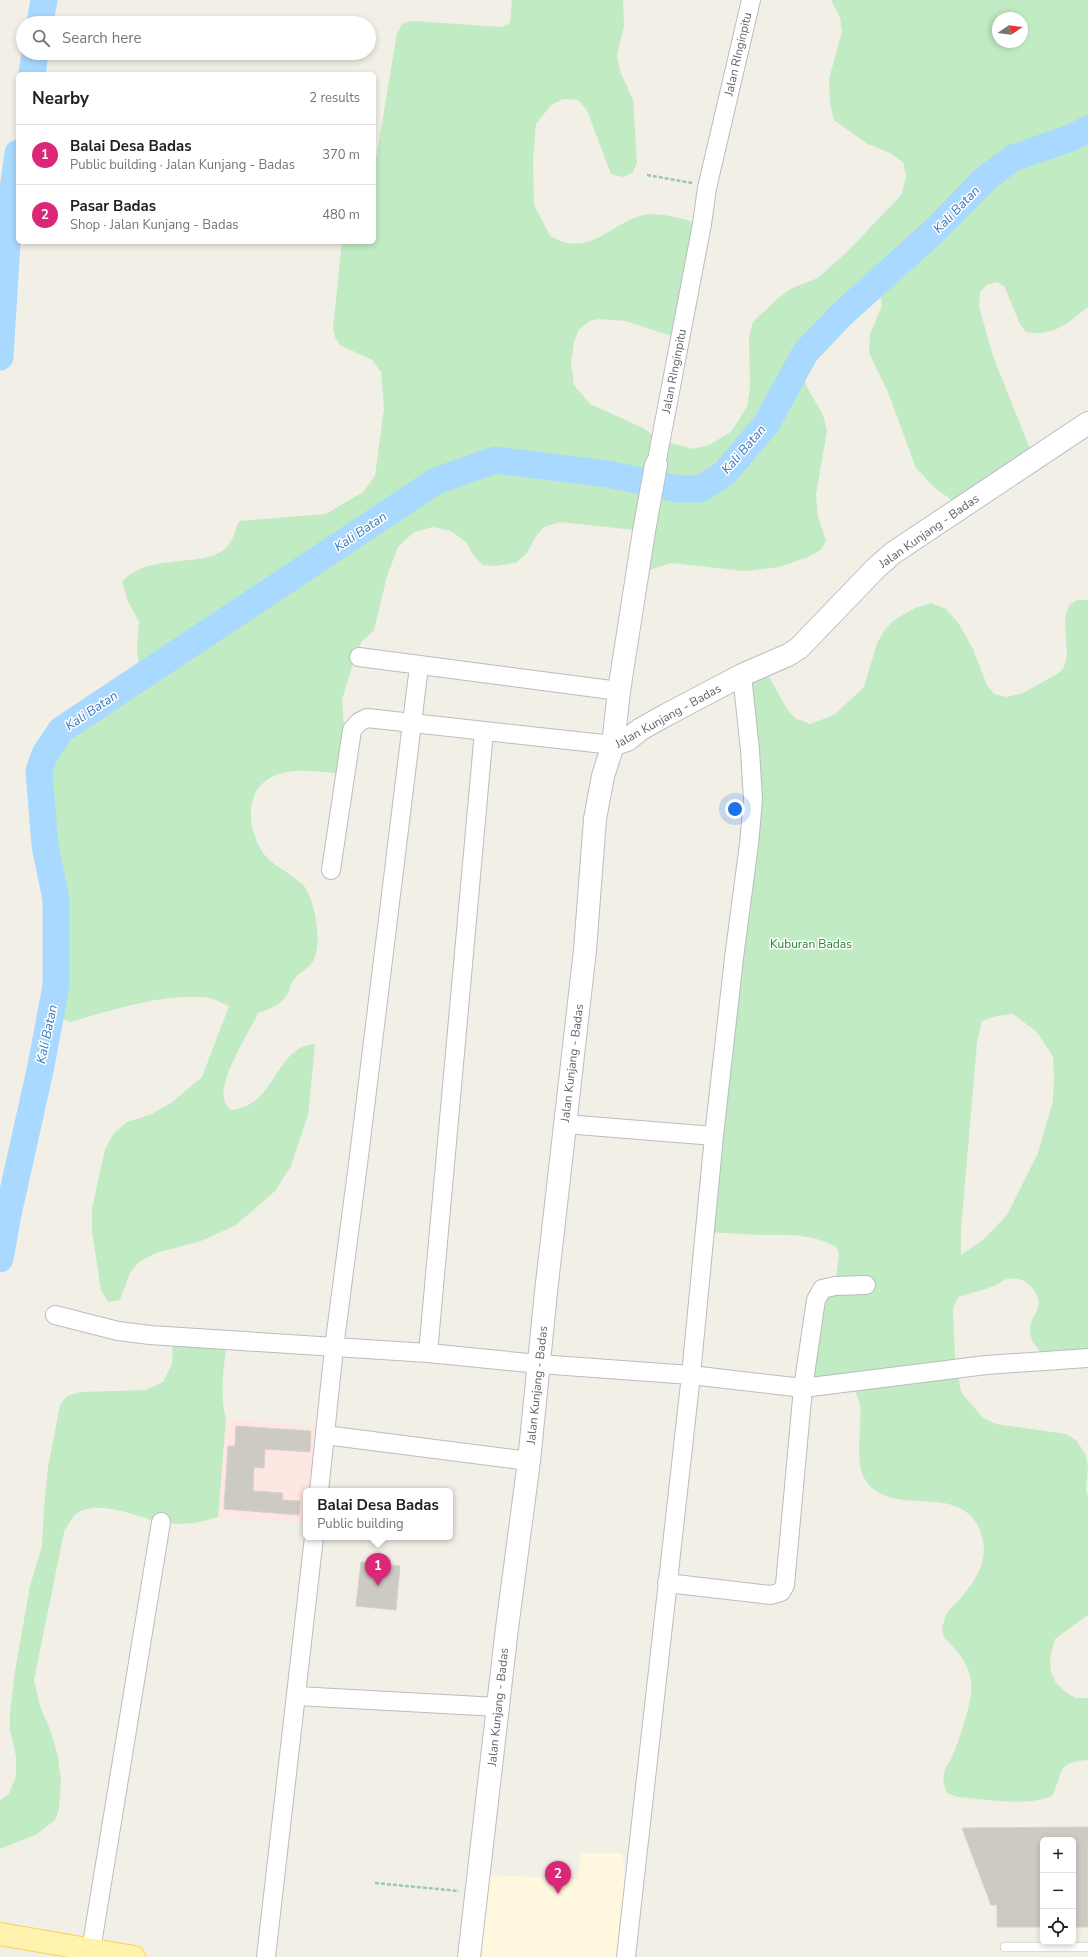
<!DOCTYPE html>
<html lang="en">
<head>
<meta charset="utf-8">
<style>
	:root { --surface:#fff; --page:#f2f2f2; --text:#202124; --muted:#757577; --line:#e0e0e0; --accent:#db2777 }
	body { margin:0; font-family:"Nunito Sans",sans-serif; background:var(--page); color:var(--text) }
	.controls { position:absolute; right:12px; bottom:12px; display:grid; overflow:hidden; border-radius:6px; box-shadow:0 2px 6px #0003 }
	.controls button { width:36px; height:36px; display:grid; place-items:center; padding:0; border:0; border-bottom:1px solid var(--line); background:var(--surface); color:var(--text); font:20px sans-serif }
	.compass { position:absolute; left:992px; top:12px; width:36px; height:36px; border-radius:50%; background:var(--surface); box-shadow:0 2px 6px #0003; rotate:77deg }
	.you { position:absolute; left:735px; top:809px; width:14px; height:14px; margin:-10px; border:3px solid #fff; border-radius:50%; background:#1a73e8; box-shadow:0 0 0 6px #1a73e833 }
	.badge { display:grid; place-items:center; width:26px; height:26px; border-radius:50%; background:var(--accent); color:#fff; font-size:13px; font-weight:700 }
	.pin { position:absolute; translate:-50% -33px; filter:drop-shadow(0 1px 2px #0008) }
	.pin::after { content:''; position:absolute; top:21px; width:14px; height:12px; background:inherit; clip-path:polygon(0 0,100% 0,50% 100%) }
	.popup { position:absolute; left:303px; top:1488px; width:150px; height:52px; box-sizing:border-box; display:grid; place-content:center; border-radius:6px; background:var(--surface); filter:drop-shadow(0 1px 3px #0005); font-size:13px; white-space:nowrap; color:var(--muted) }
	.popup b { font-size:15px; color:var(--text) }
	.popup::after { content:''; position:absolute; left:50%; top:100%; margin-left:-8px; border:8px solid transparent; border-top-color:var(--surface) }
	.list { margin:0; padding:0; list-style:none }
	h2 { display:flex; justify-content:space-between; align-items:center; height:52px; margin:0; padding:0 16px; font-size:17px }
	h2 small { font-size:13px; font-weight:400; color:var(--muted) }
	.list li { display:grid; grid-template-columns:26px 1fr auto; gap:12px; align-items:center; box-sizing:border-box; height:60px; padding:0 16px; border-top:1px solid var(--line) }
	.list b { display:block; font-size:15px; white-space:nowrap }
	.list p { margin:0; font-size:13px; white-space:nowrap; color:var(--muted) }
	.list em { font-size:13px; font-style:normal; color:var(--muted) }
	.icon { flex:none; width:22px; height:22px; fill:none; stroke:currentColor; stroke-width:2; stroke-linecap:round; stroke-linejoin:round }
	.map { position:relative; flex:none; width:1088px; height:1957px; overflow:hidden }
	.search { position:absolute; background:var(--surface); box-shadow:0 2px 6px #0003; left:16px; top:16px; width:360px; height:44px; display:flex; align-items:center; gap:10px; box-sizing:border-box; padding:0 14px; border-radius:22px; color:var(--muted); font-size:15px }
	.panel { position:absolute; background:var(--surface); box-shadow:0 2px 6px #0003; left:16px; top:72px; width:360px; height:172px; border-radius:6px }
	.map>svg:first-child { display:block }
	.commercial { fill:#fff8de }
	.medical { fill:#fee6e3 }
	.green { fill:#c1ebc2; fill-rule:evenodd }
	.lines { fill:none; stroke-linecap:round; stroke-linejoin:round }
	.river { stroke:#a9d9ff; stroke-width:27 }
	.building { fill:#cdcac4; stroke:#d7d2c4 }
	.lane-casing { stroke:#b9bcc1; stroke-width:10 }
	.street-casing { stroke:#b9bcc1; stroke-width:20 }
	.secondary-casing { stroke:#babdc4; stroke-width:24 }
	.primary-casing { stroke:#ffd152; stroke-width:24 }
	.path { stroke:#98cba7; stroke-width:2.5; stroke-dasharray:4 2; stroke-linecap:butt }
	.lane { stroke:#fff; stroke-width:9 }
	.street { stroke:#fff; stroke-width:18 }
	.secondary { stroke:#fff; stroke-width:22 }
	.primary { stroke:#fff3ae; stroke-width:22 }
	.labels { text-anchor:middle; stroke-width:3; stroke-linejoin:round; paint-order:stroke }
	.street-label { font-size:12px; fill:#5e6369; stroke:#fff }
	.park-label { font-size:12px; fill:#2a8230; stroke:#fff }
	.water-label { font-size:13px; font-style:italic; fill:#3978be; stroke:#fff }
</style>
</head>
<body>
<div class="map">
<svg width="1088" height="1957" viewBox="0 0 1088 1957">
	<rect width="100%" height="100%" fill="#f2efe7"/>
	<path class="commercial" d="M581,1853H622L631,1910L626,1957H478L490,1875L578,1879Z"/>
	<path class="medical" d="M226,1419L325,1427L319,1491H306V1522L218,1517Z"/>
	<path class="green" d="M512,0H623L624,26L617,54L620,71L633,100L637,163L632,173L623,177L611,174L587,110L578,100L563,99L551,105L536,124L533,160L534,205L550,236C555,238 561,242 567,243C596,249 618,220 644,215C663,212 685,220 702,224L680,339L626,321L599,319L590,321L579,329L574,342L571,363L574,385L590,404L643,428L660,440L693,449L709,445L731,432L747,407L750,387L749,336L753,322L777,299L792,288L818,278L848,251L902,194L906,176L903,162L890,153L868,144L834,120L830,103L829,79L842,31L840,18L831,0H1088V307C1068,323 1053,337 1026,332L1020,324L1004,286L996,282L987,285L980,292L979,307L993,356L1034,459L962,507L936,489L916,468L888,392L869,353L870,334L882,306L880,295L867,291C846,310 814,336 801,361L806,385L823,415L827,431L816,494L818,517L826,540L821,550L808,557L779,567L745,571L671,563L637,574L643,531L560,522L544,527L536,536L527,553L517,562L497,566L483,565L474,556L466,542L451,531L433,527L414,532L398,547L387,576L374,630L362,641L353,663L342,700L344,726L352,730L345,774C329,773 311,770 294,771C249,775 242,813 260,848C269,865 290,872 303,885C315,898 323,945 313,961C310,967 301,972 296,977C291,982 290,987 288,993C282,1005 269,1009 258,1013C249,1033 219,1078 224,1099C225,1103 228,1107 230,1110C277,1107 274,1046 315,1044L308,1115L291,1166L275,1191L236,1225L201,1241L156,1253L139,1262L130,1273L120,1300L108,1302L101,1290L92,1232V1209L105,1149L114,1133L127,1122L152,1114L171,1103L202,1077L229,1006C223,1004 216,999 209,998C167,992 112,1010 71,1022L59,1018L51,1014L56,986V899L45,845L39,771L45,754L61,730L80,716L135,681L139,669L137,648L139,622L128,601L122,582C149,550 211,571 229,544C234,538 236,528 239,521L326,514L363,492L375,476L384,408L381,372L372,360L340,345L335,337L333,328L342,242H374V171L397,33L403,23L413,21L501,27L510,23ZM998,18H1022V42H998Z
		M1077,600H1088V1358L1049,1361C1042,1353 1031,1344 1030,1333C1028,1312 1053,1306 1027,1283C1022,1279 1014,1277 1007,1279C1003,1280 1000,1283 996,1285C984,1290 970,1293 958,1297L953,1308L955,1357L961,1392L983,1418L996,1424L1066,1434L1077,1441L1085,1454L1088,1466L1086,1489L1088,1497V1615L1055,1639L1050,1658L1051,1672L1056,1683L1064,1691L1075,1698H1088V1760C1056,1762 1064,1772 1052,1796C1026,1807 985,1799 957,1797L947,1793C945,1787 942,1780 944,1773C945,1767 950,1762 952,1757C959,1741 969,1710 971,1693C973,1677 967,1663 957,1651C951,1644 943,1640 942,1629C942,1626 945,1619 946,1615C949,1609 955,1604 960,1599C975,1581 989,1562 982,1537C966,1477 894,1521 866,1481C854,1464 862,1427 860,1406C859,1400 856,1394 855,1389L803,1388L816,1300L835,1285L839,1255L836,1247C811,1233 789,1235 761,1235C742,1234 724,1233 705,1232L749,844L742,675L763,666L787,709L795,718L810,724L834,715L864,687L877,643L886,628L894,620L915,608L931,603L946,609L959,624L973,649L987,685L994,694L1006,697L1023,693L1059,673L1064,667L1067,656L1065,618L1069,605ZM1013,1014L1037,1032L1053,1057L1054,1078L1053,1101L1038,1153L1007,1215L983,1240L961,1255V1229L977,1043L982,1021L997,1016Z
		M173,1336L227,1340C224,1367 219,1393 226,1419L218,1517C199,1523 181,1526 160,1522C137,1517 98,1498 76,1514C71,1518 68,1526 64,1532L34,1680L40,1706L51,1732L58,1757L61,1782L59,1809L55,1820L37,1834L0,1849V1800L9,1794L16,1776V1756L10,1730V1713L15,1671L30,1586L42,1546L44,1507L48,1467L60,1405L67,1396L81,1392L146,1390L163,1382L172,1364Z"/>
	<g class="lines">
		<path class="river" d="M40,23L44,0
			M32,74L35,53
			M0,357L8,226L18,153
			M0,1259L8,1214L41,1066L56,986V899L45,845L39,771L45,754L61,730L436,481L495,460L608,474L679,489H700L725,473L767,423L805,353L841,315L933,232L986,178L1013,158L1068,139L1088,129"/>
	</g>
	<path class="building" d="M236,1426L311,1431L310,1452L265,1449L264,1468L254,1467L253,1491L283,1493L282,1500L300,1501L299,1515L224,1509L228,1446H235Z
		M361,1562L400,1566L396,1610L356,1606Z
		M1088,1827V1927H1073V1840H1043V1927H997V1905H991L962,1828Z"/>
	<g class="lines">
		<defs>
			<path id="lane" d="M1005,1947H1088"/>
			<path id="street" d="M656,465L702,224L707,188L751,0
				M359,657L619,691
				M331,870L352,730L359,722L367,718L613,745
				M565,1124L714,1136
				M866,1285L835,1286L822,1289L816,1300L803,1388L986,1365L1088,1358
				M55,1315L118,1331L150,1335L428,1353L539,1364L691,1375L803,1388L785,1585L781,1592L771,1595L667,1583
				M428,1353L484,731
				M325,1435L529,1461
				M319,1491L334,1348L359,1156L419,666
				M297,1696L498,1707
				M91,1950L161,1522
				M266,1957L314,1537
				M626,1957L691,1375L714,1136L734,958L749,844L753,800L750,750L742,675"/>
			<path id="secondary" d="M613,745L627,740L641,729L666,715L742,675L788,655L799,648L876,568L893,553L1088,423
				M469,1957L507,1628L529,1461L546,1292L585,950L595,819L603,776L613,745L619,691L644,531L656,465"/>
			<path id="primary" d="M0,1934L134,1957"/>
		</defs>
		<use href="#lane" class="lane-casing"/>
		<use href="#street" class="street-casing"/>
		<use href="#secondary" class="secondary-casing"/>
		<use href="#primary" class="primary-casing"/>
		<path class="path" d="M647,175L692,183
			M375,1883L459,1891"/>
		<use href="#lane" class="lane"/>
		<use href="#street" class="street"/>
		<use href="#secondary" class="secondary"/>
		<use href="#primary" class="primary"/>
	</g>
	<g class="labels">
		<g class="street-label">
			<text transform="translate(738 54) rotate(-77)" y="4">Jalan RInginpitu</text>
			<text transform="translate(674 371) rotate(-79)" y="4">Jalan RInginpitu</text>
			<text transform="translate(929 531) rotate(-35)" y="4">Jalan Kunjang - Badas</text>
			<text transform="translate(668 716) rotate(-29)" y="4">Jalan Kunjang - Badas</text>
			<text transform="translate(572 1063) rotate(-83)" y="4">Jalan Kunjang - Badas</text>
			<text transform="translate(537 1385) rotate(-84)" y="4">Jalan Kunjang - Badas</text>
			<text transform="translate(498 1707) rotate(-84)" y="4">Jalan Kunjang - Badas</text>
		</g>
		<g class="park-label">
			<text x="811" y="948">Kuburan Badas</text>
		</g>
		<g class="water-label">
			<text transform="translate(956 209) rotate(-46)" y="5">Kali Batan</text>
			<text transform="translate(743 449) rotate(-49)" y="5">Kali Batan</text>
			<text transform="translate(360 531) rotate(-34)" y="5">Kali Batan</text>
			<text transform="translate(91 710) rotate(-34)" y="5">Kali Batan</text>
			<text transform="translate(46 1034) rotate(-78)" y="5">Kali Batan</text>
		</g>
	</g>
</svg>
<div class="controls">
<button>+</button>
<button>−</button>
<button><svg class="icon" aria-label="locate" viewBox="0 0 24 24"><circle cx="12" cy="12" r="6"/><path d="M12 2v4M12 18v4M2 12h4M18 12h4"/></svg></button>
</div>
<svg class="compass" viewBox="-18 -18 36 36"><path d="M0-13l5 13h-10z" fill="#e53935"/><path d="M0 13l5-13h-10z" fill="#757577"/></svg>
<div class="you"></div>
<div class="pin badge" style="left:378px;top:1586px">1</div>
<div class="popup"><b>Balai Desa Badas</b>Public building</div>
<div class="pin badge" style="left:558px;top:1894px">2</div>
<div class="search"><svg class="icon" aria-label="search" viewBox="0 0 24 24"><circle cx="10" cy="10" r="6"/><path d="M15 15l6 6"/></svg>Search here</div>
<section class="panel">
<h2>Nearby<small>2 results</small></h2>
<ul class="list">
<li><span class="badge">1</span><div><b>Balai Desa Badas</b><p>Public building · Jalan Kunjang - Badas</p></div><em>370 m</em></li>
<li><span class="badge">2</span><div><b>Pasar Badas</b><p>Shop · Jalan Kunjang - Badas</p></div><em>480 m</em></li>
</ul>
</section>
</div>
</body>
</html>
